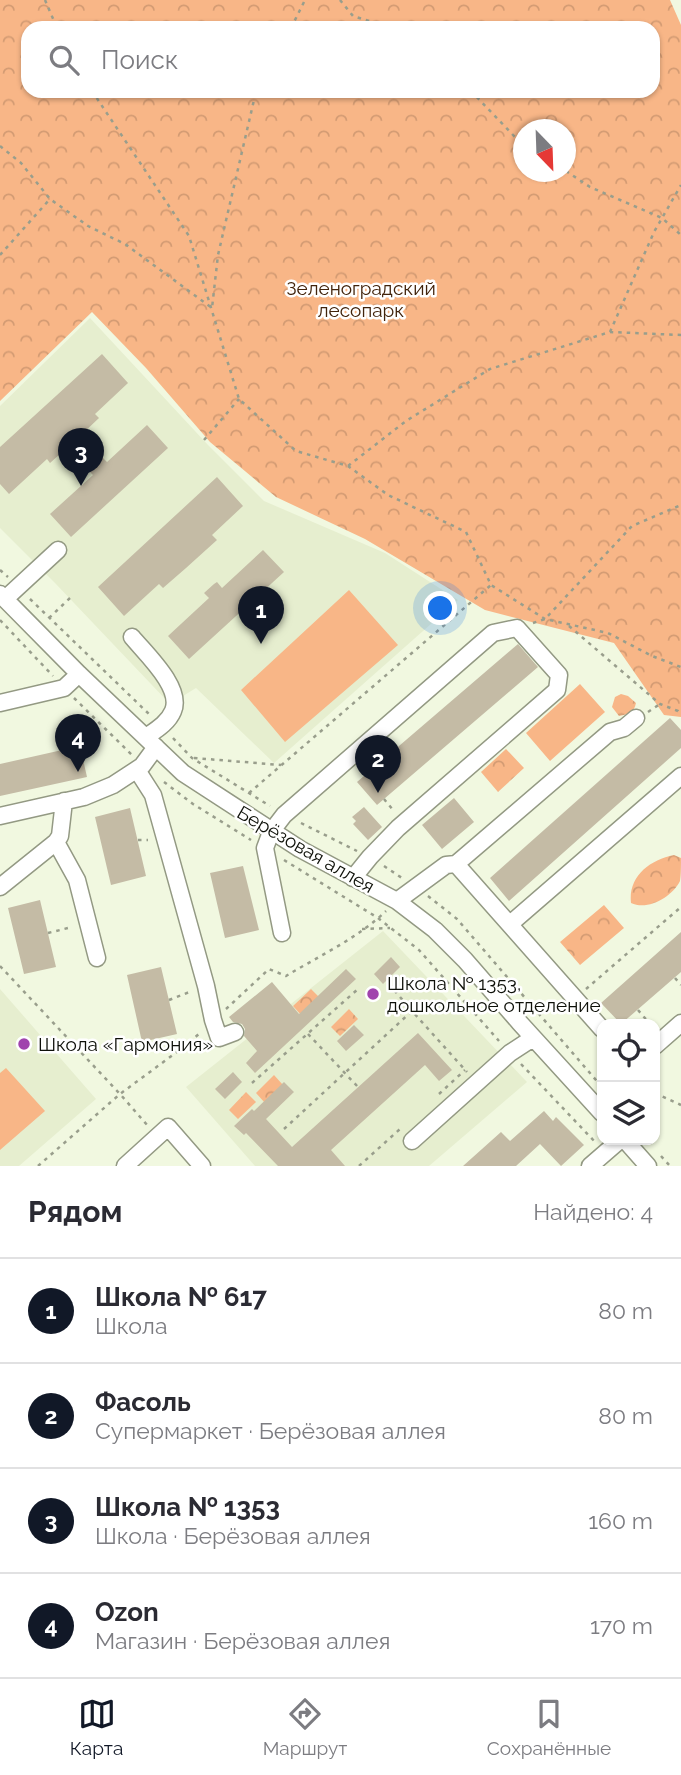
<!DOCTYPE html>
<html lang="ru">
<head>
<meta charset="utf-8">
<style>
	:root { --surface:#fff; --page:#f7f7f7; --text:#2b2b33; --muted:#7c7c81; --line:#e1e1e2; --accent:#111827 }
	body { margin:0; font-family:Raleway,sans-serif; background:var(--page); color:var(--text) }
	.controls { position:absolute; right:21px; bottom:21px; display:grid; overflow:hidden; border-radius:14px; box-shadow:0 2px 5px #0004 }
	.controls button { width:63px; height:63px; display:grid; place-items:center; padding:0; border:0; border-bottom:2px solid var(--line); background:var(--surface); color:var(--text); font:35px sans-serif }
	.compass { position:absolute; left:513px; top:119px; width:63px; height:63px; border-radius:50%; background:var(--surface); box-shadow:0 2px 5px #0004; rotate:157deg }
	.you { position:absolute; left:441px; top:609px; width:24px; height:24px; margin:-18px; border:5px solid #fff; border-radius:50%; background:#1a73e8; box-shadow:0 0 0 10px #1a73e833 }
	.badge { display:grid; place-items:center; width:46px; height:46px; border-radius:50%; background:var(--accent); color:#fff; font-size:23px; font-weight:700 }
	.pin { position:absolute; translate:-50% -58px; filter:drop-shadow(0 2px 4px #0008) }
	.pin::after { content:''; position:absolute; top:37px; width:24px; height:21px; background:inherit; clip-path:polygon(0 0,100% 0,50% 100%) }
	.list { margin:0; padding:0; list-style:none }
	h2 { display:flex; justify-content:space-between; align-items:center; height:91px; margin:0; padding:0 28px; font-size:30px }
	h2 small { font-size:23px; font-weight:400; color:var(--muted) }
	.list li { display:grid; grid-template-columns:46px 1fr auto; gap:21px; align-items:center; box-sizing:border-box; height:105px; padding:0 28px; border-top:2px solid var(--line) }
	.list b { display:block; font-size:26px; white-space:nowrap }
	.list p { margin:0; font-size:23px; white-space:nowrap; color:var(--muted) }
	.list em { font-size:23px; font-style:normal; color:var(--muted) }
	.icon { flex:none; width:38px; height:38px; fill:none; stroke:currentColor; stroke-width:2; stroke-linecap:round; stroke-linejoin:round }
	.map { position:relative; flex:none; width:681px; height:1166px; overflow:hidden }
	.search { position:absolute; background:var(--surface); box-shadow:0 2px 5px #0004; left:21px; right:21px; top:21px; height:77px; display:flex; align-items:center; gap:18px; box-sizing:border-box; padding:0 24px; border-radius:21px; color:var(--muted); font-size:26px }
	.sheet { height:511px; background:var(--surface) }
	nav { display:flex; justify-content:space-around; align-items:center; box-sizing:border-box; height:98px; border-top:2px solid var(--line); background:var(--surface); font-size:19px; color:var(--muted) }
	nav a { display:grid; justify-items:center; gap:4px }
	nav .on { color:var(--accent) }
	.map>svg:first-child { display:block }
	.built { fill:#e6eecf }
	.park { fill:url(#park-crowns); fill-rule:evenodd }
	.pitch { fill:#f8b687 }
	.building { fill:#c4bba5 }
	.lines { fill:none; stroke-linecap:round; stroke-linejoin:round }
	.minor-casing { stroke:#939983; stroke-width:19 }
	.path { stroke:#999e8c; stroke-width:2.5; stroke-dasharray:3.5 5; stroke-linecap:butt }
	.minor { stroke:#fff; stroke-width:16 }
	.poi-dot { fill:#a043ad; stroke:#fff; stroke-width:2.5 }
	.labels { text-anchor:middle; stroke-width:5; stroke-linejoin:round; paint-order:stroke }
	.park-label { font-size:19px; fill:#41230b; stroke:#fff }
	.street-label { font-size:19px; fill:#0e1009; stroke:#fff }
	.poi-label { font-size:19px; fill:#0e1009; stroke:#fff; text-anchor:start }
</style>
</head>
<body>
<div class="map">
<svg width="681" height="1166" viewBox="0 0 681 1166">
	<defs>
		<pattern id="park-crowns" width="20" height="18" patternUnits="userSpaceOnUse" patternTransform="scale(1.75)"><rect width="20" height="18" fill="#f8b687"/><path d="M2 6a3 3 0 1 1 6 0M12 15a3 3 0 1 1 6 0" fill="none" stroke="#d39b73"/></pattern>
	</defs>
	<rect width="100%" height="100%" fill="#f1f8e0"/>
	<path class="built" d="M90,318L208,445L264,501L385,553L458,600L274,763L196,688L170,704L55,583L0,528V406Z
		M383,931L527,1082L429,1166H255L186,1087Z
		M0,989L96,1099L19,1166H0Z"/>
	<path class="park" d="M0,0H670L681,25V717L664,715L614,643L485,610L365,539L276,497L210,442L146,368L92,312L0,401ZM28,28H653V91H28ZM524,130H566V172H524Z
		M621,694L628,696L636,703C634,713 629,714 619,716L612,707L615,697Z
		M506,749L524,768L498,792L481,772Z
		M674,855L681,858C681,864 681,875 680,881C672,897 648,911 631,903C628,877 649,860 674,855Z
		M604,905L624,928L580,965L560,942Z
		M311,989L320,998L302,1016L293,1006Z
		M349,1009L358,1019L340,1036L331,1027Z
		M274,1075L283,1085L265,1103L256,1093Z
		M246,1092L256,1102L238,1119L229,1110Z"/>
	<path class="pitch" d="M349,590L398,645L285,742L241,690Z
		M580,684L605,712L550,761L526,733Z
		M6,1068L45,1111L0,1150V1073Z"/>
	<path class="building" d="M102,354L128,383L95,414L99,418L79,437L99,459L102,457L107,462L147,425L168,448L71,537L50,514L93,475L88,470L90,467L70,445L50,463L47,459L9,494L0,484V447Z
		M217,477L243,506L212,535L217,540L186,568L163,588L159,584L124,616L98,587Z
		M263,550L284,572L189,659L168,636L209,598L204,593L214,584L217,582L222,588Z
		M518,644L538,667L377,805L357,782Z
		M670,718L681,730V748L509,901L490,878Z
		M80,746L87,777L0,796V764Z
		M454,798L474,822L442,849L422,825Z
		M364,807L382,827L368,840L353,824L356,821L352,817Z
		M130,808L146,876L111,885L95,817Z
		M243,866L259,930L225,938L210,873Z
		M40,900L56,967L24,974L8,908Z
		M681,932V972L621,1024L601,1003Z
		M391,957L400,967L383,984L374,974Z
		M161,967L177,1034L142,1042L127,975Z
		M346,969L356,979L255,1073L246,1063L257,1051L244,1036L245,1029L242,1024L233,1022L229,1017L272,982L299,1014Z
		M354,1025L364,1035L346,1051L337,1041Z
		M418,1033L452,1070L439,1081L425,1065L331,1150L345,1166H278L246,1133L244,1135L234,1126L252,1109L254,1111L284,1082L294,1092L266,1119L292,1147Z
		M233,1072L242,1082L225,1099L215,1089Z
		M544,1111L553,1121L556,1117L584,1145L561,1166L540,1144L516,1166H463L501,1132L510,1141Z"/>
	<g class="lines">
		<defs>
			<path id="minor" d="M0,594L79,674L183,773L300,849L397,901L435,930L465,960L519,1022L602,1113
				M5,599L58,550
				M132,637C146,654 183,688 173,711C168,723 156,730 146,737
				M0,703L64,688L79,674
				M137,770L153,795L206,986L213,1020L219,1038L235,1032
				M0,816L84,797L113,785L142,766L156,747
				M56,842L77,880L97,958
				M456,864L602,1029
				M0,887L56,842L60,836L64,801
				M397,901L446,865L456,864L610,732L624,728L636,718
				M510,924L681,776
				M282,933L265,848L271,832L284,815L493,633L517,628L559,675L557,690L398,828L370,857L353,878
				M655,1046L681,1023
				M625,1140L648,1166
				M412,1141L510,1053L533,1038
				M125,1166L168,1127L202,1166
				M590,1166L620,1140"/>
		</defs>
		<use href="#minor" class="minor-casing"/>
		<path class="path" d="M45,0L57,28
			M340,0L353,16L392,28
			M291,28L305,0
			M92,91L189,236L239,399L296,451L348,466L388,495L466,532L491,585L545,619L608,633L652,656L681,667
			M471,91L515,137L524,143
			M0,146L21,163L50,199L88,226L125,244L212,308L218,255L254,100L259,91
			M566,171L590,187L662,218L681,235
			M0,255L50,199
			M610,332L654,232L681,185
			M204,440L239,399
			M348,466L406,421L490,369L610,332L681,335
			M0,570L8,577
			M30,599L151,716
			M49,618L70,598
			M0,620L53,676
			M533,623L545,619L632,526L681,505
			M569,626L660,704L678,711L681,715
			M74,698L132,755
			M648,712L660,704
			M173,738L192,758L270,806
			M194,758L281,765
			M164,782L193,804L251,840
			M249,793L491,585
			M384,799L393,810
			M301,823L357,851
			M138,840H148
			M284,860L378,918L419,950L499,1041
			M384,866L402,878
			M428,896L457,919L602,1087
			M362,929L390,928
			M48,933L72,927
			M0,966L120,1094L148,1126
			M675,978L681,985
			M389,984L412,1011
			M586,989L681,907
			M169,1000L192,991
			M226,1009L269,969L286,976C319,956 358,938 386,911
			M638,1010L650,1024
			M308,1034L358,1087
			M521,1064L596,1143
			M252,1083L358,989
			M655,1093L681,1105
			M439,1094L465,1070
			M284,1129L412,1011L467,1072
			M661,1156L670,1166
			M38,1166L120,1094L185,1046L200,1033
			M359,1166L400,1129"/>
		<use href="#minor" class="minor"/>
	</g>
	<g class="poi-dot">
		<circle cx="373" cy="994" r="7"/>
		<circle cx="24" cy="1044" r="7"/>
	</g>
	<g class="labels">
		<g class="park-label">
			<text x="361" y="295">Зеленоградский<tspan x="361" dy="22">лесопарк</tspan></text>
		</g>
		<g class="street-label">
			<text transform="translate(306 849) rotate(30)" y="7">Берёзовая аллея</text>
		</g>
		<g class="poi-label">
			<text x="387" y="990">Школа № 1353,<tspan x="387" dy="22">дошкольное отделение</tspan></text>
			<text x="38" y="1051">Школа «Гармония»</text>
		</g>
	</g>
</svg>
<div class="controls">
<button><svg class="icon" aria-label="locate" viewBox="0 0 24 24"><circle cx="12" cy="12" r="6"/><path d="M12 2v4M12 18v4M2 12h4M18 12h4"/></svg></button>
<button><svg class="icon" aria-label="layers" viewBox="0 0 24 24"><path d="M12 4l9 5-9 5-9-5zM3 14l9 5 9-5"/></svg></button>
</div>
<svg class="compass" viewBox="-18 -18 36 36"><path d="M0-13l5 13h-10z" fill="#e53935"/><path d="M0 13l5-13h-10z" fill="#7c7c81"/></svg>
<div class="you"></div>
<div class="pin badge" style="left:261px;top:644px">1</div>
<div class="pin badge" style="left:378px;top:793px">2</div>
<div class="pin badge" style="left:81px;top:486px">3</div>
<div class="pin badge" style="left:78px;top:772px">4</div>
<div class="search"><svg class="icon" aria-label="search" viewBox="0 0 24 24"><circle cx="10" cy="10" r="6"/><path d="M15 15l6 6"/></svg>Поиск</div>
</div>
<section class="sheet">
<h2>Рядом<small>Найдено: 4</small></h2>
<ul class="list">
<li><span class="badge">1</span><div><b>Школа № 617</b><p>Школа</p></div><em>80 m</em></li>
<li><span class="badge">2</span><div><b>Фасоль</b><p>Супермаркет · Берёзовая аллея</p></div><em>80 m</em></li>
<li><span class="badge">3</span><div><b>Школа № 1353</b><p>Школа · Берёзовая аллея</p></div><em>160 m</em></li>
<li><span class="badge">4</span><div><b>Ozon</b><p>Магазин · Берёзовая аллея</p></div><em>170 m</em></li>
</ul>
</section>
<nav>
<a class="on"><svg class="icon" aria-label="map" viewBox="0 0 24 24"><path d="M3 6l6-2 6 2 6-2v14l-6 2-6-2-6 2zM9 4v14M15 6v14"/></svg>Карта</a>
<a><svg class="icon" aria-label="directions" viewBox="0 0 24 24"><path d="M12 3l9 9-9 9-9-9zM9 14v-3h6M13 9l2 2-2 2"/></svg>Маршрут</a>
<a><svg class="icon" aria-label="saved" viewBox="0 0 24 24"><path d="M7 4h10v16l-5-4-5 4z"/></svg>Сохранённые</a>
</nav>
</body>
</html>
